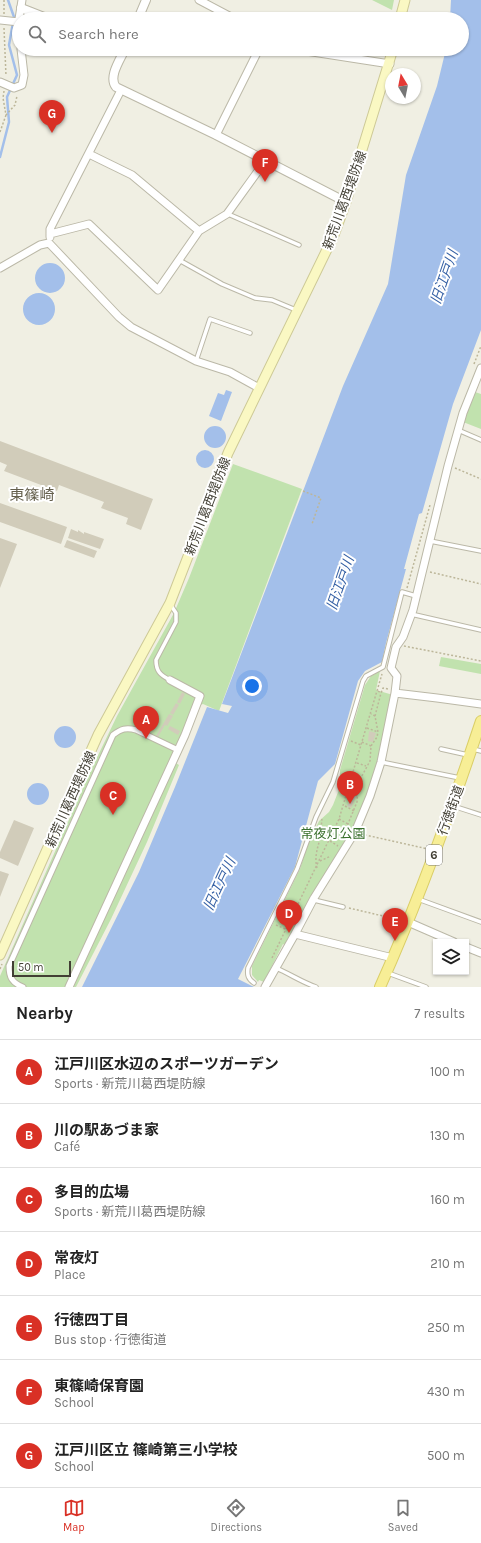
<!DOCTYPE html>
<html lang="en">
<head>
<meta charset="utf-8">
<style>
	:root { --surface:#fff; --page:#f6f6f6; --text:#222; --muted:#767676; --line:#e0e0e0; --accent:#d93025 }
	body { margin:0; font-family:Karla,"Noto Sans JP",sans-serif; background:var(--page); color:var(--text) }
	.controls { position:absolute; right:12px; bottom:12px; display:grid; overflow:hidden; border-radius:0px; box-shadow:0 1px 3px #0004 }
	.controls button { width:36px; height:36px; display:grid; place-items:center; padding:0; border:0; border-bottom:1px solid var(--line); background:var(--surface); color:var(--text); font:20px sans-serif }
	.compass { position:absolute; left:385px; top:68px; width:36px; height:36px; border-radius:50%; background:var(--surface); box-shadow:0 1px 3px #0004; rotate:350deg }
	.scale { position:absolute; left:12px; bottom:10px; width:59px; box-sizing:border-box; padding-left:4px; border:2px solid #423f34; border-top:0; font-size:11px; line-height:14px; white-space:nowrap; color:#423f34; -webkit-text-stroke:3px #fff; paint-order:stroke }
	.you { position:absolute; left:252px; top:686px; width:14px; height:14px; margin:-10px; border:3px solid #fff; border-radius:50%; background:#1a73e8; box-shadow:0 0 0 6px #1a73e833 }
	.badge { display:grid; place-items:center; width:26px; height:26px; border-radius:50%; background:var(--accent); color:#fff; font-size:13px; font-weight:700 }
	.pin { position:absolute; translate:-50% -33px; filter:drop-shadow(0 1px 2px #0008) }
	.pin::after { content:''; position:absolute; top:21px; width:14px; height:12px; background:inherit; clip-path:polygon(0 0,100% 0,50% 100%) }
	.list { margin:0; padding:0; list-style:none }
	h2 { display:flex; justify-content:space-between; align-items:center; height:52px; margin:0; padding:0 16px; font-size:17px }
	h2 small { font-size:13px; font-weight:400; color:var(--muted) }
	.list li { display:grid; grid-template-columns:26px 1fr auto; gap:12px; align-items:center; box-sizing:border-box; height:64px; padding:0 16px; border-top:1px solid var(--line) }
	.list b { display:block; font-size:15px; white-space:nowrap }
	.list p { margin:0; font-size:13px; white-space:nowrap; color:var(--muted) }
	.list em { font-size:13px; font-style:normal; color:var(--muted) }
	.icon { flex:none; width:22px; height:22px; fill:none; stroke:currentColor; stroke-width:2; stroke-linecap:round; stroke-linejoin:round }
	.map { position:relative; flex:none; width:481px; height:987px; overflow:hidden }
	.search { position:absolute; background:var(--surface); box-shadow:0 1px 3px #0004; left:12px; right:12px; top:12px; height:44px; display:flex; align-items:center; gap:10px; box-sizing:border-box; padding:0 14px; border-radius:22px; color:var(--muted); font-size:15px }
	.sheet { height:500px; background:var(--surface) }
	nav { display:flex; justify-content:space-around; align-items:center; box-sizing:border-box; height:56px; border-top:1px solid var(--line); background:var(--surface); font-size:11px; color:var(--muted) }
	nav a { display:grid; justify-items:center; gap:2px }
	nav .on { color:var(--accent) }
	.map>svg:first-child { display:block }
	.green { fill:#c1e2ae }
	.water { fill:#a3bfea }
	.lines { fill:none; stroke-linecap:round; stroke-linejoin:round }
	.stream { stroke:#a3bfea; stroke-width:2.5 }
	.building { fill:#d1ccba }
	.service-casing { stroke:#bbb8a7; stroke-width:5.5 }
	.pedestrian-casing { stroke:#bbb8a7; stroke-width:7 }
	.minor-casing { stroke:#bbb8a7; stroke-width:9 }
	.tertiary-casing { stroke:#bbb8a7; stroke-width:10 }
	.secondary-casing { stroke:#cdc996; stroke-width:11 }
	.primary-casing { stroke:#dace67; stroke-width:12 }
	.path { stroke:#bcb699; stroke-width:1.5; stroke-dasharray:2 2; stroke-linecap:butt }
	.service { stroke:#fff; stroke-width:3.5 }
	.pedestrian { stroke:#fff; stroke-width:5 }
	.minor { stroke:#fff; stroke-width:7 }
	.tertiary { stroke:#fff; stroke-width:8 }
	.secondary { stroke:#faf8c3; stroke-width:9 }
	.primary { stroke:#f7ee96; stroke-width:10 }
	.labels { text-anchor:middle; stroke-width:4; stroke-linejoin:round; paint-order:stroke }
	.shield { fill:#fff; stroke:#7b7971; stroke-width:1 }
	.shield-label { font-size:12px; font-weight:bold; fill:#423f34 }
	.street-label { font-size:13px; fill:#423f34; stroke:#fff }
	.park-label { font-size:13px; fill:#396f2c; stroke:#fff }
	.water-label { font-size:14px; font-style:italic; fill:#3661a5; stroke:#fff }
	.quarter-label { font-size:15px; fill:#645f4c; stroke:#fff }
</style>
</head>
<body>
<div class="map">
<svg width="481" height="987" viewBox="0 0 481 987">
	<rect width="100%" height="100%" fill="#f0efe3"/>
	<path class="green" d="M372,0H394L392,10Z
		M475,392L481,394V429L463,422Z
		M233,464L302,489L219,711L203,704L200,705L176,763L179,765L147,842L111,919L76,987H0V976L91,770L117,716L174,613L189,578Z
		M441,657L481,664V674L439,666Z
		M380,671L376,690L393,695L386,727L372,781L354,829L286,946L283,944L264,982L259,980L258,982L252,975V966L300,869L308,843L319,821L329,812L333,805L340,787V770L365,685L371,676Z"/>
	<path class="water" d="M451,0H481V330L453,404L422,513L419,514L404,569H406L386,643L382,662L365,671L358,681L335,764L318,781L295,867L238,979L254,987H82L139,872L175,787L207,707L228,713L232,706L222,704L343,386L388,284L406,175L437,86L446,49H462V19H450Z
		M35 278a15 15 0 1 1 30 0a15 15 0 1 1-30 0Z
		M23 309a16 16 0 1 1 32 0a16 16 0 1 1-32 0Z
		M226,390L232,392L221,421L209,416L218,393L224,395Z
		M204 437a11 11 0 1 1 22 0a11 11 0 1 1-22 0Z
		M196 459a9 9 0 1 1 18 0a9 9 0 1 1-18 0Z
		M54 737a11 11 0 1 1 22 0a11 11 0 1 1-22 0Z
		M27 794a11 11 0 1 1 22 0a11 11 0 1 1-22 0Z"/>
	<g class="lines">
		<path class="stream" d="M0,157L9,122L7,97L17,75L9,45L14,17L8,0"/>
	</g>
	<path class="building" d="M0,441L153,499L141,530L126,524L128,518L101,508L104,502L59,485L57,491L4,471L7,465L0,462Z
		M0,503L67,527L61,544L0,522Z
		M71,529L78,532V530L84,534V532L104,539L100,549L68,538Z
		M0,538L17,544L0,588Z
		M67,540L97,551L94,558L64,547Z
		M182,692L185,694L180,704L177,702Z
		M176,703L179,705L173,715L170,713Z
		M169,714L173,716L167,726L165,725L158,737L156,736Z
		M170,726L180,731L178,735L168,729Z
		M369,731L376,733L373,742L368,741Z
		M352,795L356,797L354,801L350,799Z
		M350,800L354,802L351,808L347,806Z
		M14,820L34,828L18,866L0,858V852Z
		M0,871L9,874L0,897Z"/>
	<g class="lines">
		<defs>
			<path id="service" d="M228,214L299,245
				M179,260L222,284L255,298L272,300L296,310
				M196,361L210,319L250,333
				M458,430L481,440
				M430,541L481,551
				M411,614L481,630
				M170,680C160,675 156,671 156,660L176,622V613L170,604
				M441,749L468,755
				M473,749L481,751
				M381,762L460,778
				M453,806L481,815
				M418,899L481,922
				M314,900L343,907
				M276,968C290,974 302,982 316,987
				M388,973L426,987
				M254,983C248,979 247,975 248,968L297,869L316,817L333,782L363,681L366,676L383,667L402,592L416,596"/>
			<path id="pedestrian" d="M23,987C12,983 9,977 9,966L113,735C121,729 126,727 136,730L178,750"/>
			<path id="minor" d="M199,0L235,19
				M19,19L22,0
				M0,20L19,22
				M300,49L306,51L390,64
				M0,82L14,88L22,85L24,75L21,49
				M216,135L259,49
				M89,154L132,175L199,231
				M50,234L89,224L158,290L199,231L227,214L266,160
				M50,237V229L121,90
				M0,268L40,245L49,243L119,317L131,327L196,361L230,372L259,388
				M395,693L437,698L481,704
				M408,922L454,942
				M295,934L393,958
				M466,947L481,953
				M69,987L185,735L200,696L170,680
				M265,987L295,934L314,898L355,832L370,796L381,762L395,693L397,676L391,668L396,647L403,637L413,610L448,466L463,413L481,368"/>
			<path id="tertiary" d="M21,8L49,19
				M138,19L146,0
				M125,49C120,60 108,77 116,87L216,135L346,202"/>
			<path id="secondary" d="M400,19L405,0
				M0,955L98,735L170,603L228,453L334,235L346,202L393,49"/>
			<path id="primary" d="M380,987C419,900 451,811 481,721"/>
		</defs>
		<use href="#service" class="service-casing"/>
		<use href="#pedestrian" class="pedestrian-casing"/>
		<use href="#minor" class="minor-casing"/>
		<use href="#tertiary" class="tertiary-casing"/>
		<use href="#secondary" class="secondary-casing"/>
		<use href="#primary" class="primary-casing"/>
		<path class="path" d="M4,0V14
			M4,28L6,76
			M4,91L3,98L6,115L15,105L17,96
			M0,132L6,115
			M474,364L481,346
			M455,468L481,479
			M303,491L321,498L312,524
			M430,572L481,584
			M407,588L430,505
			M404,646L481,661
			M378,691L381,693L383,688L388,689
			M375,716L381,693
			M367,728L378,732
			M351,741L361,745
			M362,742L371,746
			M357,763L366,766
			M350,786L358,785
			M348,792L358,796
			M345,806L354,811
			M339,819L348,824
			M336,827L345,832
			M361,834L428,849
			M343,836L357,802L358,783L370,761L371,746L377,737L378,732L375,716L371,714
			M330,841L338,846
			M320,861L331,856
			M317,868C314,856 318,847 321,835C322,830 321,824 322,819
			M349,908L400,920
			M276,925L285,929
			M272,958L339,819L382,674
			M0,969L2,964"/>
		<use href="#service" class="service"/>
		<use href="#pedestrian" class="pedestrian"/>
		<use href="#minor" class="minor"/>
		<use href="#tertiary" class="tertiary"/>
		<use href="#secondary" class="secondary"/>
		<use href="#primary" class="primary"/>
	</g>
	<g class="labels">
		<rect class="shield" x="426" y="845" width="16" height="20" rx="3"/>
		<g class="shield-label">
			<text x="434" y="859">6</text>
		</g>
		<g class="street-label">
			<text transform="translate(344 200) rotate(-70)" y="5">新荒川葛西堤防線</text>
			<text transform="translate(207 506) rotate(-69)" y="5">新荒川葛西堤防線</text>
			<text transform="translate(70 799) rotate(-66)" y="5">新荒川葛西堤防線</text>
			<text transform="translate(450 810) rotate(-70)" y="5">行徳街道</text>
		</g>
		<g class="park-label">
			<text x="333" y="838">常夜灯公園</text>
		</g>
		<g class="water-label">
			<text transform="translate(444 277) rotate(-71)" y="5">旧江戸川</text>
			<text transform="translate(340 583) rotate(-71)" y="5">旧江戸川</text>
			<text transform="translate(219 884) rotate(-65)" y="5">旧江戸川</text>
		</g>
		<g class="quarter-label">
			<text x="32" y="500">東篠崎</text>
		</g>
	</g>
</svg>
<div class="controls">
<button><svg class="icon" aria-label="layers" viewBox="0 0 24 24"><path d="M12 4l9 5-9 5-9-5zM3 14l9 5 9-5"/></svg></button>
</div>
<svg class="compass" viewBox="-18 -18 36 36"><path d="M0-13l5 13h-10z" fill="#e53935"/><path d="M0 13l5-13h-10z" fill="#767676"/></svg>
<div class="scale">50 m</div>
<div class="you"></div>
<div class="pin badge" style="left:146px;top:739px">A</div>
<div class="pin badge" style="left:350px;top:804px">B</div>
<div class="pin badge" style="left:113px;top:815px">C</div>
<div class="pin badge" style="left:289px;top:933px">D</div>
<div class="pin badge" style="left:395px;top:941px">E</div>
<div class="pin badge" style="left:265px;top:182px">F</div>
<div class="pin badge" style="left:52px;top:133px">G</div>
<div class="search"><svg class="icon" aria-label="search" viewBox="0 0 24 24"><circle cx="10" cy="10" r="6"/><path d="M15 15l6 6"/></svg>Search here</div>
</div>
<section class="sheet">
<h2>Nearby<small>7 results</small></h2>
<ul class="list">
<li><span class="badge">A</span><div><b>江戸川区水辺のスポーツガーデン</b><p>Sports · 新荒川葛西堤防線</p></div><em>100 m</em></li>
<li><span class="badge">B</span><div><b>川の駅あづま家</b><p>Café</p></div><em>130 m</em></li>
<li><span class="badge">C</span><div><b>多目的広場</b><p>Sports · 新荒川葛西堤防線</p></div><em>160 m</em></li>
<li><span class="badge">D</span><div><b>常夜灯</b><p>Place</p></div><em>210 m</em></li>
<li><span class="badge">E</span><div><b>行徳四丁目</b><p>Bus stop · 行徳街道</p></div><em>250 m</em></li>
<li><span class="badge">F</span><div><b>東篠崎保育園</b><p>School</p></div><em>430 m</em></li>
<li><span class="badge">G</span><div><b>江戸川区立 篠崎第三小学校</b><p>School</p></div><em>500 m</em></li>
</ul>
</section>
<nav>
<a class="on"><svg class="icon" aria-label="map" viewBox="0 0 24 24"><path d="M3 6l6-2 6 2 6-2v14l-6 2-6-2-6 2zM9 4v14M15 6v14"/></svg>Map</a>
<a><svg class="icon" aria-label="directions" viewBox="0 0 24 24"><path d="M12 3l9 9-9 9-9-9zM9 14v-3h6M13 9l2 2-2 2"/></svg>Directions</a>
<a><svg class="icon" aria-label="saved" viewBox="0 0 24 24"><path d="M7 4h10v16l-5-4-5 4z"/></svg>Saved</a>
</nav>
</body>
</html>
